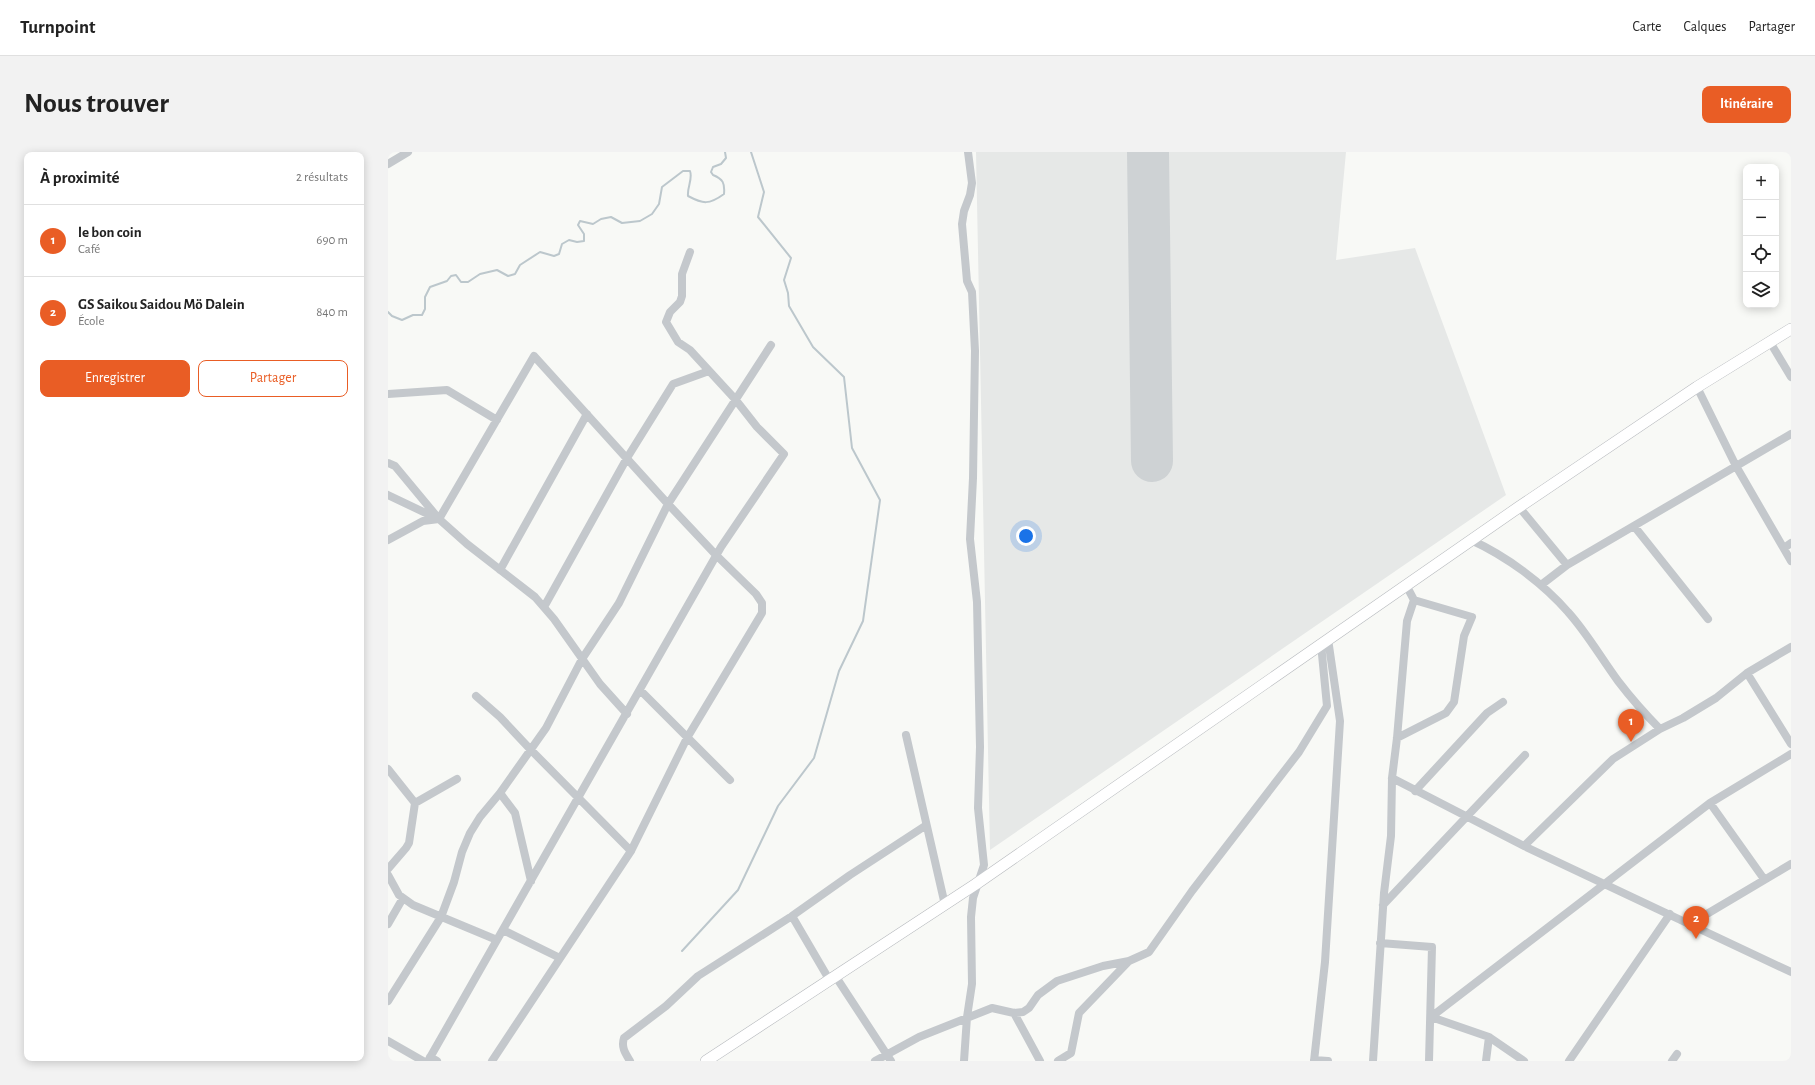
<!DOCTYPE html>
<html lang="fr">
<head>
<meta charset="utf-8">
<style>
	:root { --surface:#fff; --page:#f2f2f2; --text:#222; --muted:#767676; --line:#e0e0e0; --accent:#e95d25 }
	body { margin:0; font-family:"Alegreya Sans",sans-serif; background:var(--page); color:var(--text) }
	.controls { position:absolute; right:12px; top:12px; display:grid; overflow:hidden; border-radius:8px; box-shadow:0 2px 10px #0003 }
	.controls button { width:36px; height:36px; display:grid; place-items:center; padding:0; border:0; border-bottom:1px solid var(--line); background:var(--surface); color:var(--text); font:20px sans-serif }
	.you { position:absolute; left:638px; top:384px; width:14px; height:14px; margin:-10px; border:3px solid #fff; border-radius:50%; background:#1a73e8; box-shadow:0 0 0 6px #1a73e833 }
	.badge { display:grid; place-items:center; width:26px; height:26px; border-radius:50%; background:var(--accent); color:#fff; font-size:13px; font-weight:700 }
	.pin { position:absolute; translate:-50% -33px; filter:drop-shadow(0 1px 2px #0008) }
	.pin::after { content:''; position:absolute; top:21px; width:14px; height:12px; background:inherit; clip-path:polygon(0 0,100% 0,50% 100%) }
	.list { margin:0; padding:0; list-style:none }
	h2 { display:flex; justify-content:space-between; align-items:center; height:52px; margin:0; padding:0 16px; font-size:17px }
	h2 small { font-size:13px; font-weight:400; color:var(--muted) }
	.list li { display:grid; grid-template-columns:26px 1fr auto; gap:12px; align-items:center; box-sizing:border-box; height:72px; padding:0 16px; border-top:1px solid var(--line) }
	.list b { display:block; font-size:15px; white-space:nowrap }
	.list p { margin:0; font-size:13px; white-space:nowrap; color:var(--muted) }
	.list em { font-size:13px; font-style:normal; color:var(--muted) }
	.actions { display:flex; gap:8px; padding:12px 16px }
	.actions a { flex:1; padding:9px 0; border:1px solid var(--accent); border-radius:8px; text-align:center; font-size:14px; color:var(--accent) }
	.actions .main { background:var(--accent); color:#fff }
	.icon { flex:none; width:22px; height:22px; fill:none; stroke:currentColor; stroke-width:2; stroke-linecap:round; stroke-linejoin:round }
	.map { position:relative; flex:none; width:1403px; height:909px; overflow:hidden; border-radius:8px }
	header { display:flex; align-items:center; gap:24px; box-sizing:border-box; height:56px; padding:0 20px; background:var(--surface); border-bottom:1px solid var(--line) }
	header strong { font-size:19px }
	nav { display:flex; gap:22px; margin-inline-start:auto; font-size:14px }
	.intro { display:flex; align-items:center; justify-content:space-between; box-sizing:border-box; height:96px; padding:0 24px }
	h1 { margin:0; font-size:28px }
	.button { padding:10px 18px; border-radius:8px; background:var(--accent); color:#fff; font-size:14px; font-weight:700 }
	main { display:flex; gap:24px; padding:0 24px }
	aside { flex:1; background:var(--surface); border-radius:8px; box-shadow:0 2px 10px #0003 }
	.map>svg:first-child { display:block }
	.built { fill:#e6e8e7 }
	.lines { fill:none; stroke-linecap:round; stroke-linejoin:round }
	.stream { stroke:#bcc7cc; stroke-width:2 }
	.runway { stroke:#ced2d4; stroke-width:42 }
	.highway-casing { stroke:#b7babe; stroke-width:12 }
	.minor { stroke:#c4c8cc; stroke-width:8 }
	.highway { stroke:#fff; stroke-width:11 }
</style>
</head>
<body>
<header>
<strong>Turnpoint</strong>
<nav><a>Carte</a><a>Calques</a><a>Partager</a></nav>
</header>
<div class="intro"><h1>Nous trouver</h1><a class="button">Itinéraire</a></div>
<main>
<aside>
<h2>À proximité<small>2 résultats</small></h2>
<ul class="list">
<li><span class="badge">1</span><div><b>le bon coin</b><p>Café</p></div><em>690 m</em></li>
<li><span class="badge">2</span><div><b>GS Saikou Saidou Mö Dalein</b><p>École</p></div><em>840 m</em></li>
</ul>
<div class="actions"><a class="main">Enregistrer</a><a>Partager</a></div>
</aside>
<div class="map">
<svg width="1403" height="909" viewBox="0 0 1403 909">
	<rect width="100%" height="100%" fill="#f8f9f6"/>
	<path class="built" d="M588,0H958L948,108L1027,96L1118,343L602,698Z"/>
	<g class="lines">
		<path class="stream" d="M0,160L4,164L14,168L25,163H34L37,157V145L42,135L59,129L63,124L68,123L73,130H80L92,122L109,118L120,124L127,122L132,113L152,100L166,104L171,102L174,92L181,88L189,90L196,89V82L190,73L192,69L205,72L213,67L223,65L234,71L252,69L264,62L271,52L274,35L295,19H302C305,27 299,35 300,44C315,52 321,53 336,42C337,31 335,27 325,23L323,20L325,15L333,12L338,6L337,0
			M294,799L350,738L390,654L426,606L451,519L475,469L492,348L464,296L456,225L425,195L401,154L400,141L396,128L403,106L370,65L376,40L363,0"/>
		<path class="runway" d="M760,0L764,309"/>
		<defs>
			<path id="highway" d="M318,909L588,732L1131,355L1309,235L1403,177"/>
		</defs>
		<use href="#highway" class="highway-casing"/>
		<path class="minor" d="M0,12L20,0
			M1382,190L1403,225
			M1309,235L1348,314L1403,409
			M0,242L59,238L109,268
			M0,311L7,314L51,367L79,392L147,445L166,467L212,532L239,562
			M0,343L48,366
			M1131,355L1179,413L1403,282
			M51,367L146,204L280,352L328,403L368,442L374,451V461L299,586L243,699L104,909
			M1246,374L1320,467
			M0,388L35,369L51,367
			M1083,388C1118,404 1155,431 1180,460C1199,481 1213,506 1230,529C1243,546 1257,562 1272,577
			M1396,396L1403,391
			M112,418L199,262
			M1153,433L1179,413
			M156,455L239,306L285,232L321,219
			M1359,521L1403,592
			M252,538L342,628
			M88,544L112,565L142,597L243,699
			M518,583L557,753
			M1009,586L1058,561L1066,550L1076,484L1084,465L1026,448
			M0,617L27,651
			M1004,626L1136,694L1403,820
			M1027,639L1099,561L1115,550
			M1322,651L1376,727
			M1136,694L1225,607L1272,577L1295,566L1328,546L1359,521L1403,495
			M0,717L18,696L21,691L27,651L69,627
			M0,723L11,743L25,753L109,788
			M143,729L127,661L112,641L158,576L194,507L231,451L280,352L383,193
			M995,753L1137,603
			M404,764L442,829
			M0,772L15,746
			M1302,772L1403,712
			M115,778L172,806
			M992,791L1044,795L1041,909
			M448,825L503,909
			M0,849L53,765L66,730L74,700L82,681L92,665L112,641
			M626,861L652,909
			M1043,865L1322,651L1403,602
			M1043,865L1101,885L1136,909
			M0,889L35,909
			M42,905L49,909
			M926,908L940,909
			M40,909L333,395L396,302L369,275L347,247L302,198L290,190L278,170L282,160L292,150L294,144V122L302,100
			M242,909C237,901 233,895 236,886L278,854L310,824L404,764L462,723L537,674
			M487,909L531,885L604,856L626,861L635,860L641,856L650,843L669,829L715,814L741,809L761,800L804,739L911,600L939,554L933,492
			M576,909L579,865L584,832L583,765L585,746L596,713L590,656L592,595L589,450L582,387L585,326L587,199L584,140L579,129L574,72L576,59L582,43L584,31L580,0
			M670,909L683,901L691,861L741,809
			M926,909L937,810L952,569L940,487
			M985,909L996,741L1003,684L1004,626L1009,586L1019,469L1026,448L1018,433
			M1098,909L1101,885
			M1181,909L1282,762
			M1284,909L1289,902"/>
		<use href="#highway" class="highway"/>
	</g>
</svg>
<div class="controls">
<button>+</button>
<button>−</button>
<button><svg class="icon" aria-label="locate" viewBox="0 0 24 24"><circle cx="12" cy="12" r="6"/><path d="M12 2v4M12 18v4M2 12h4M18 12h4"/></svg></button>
<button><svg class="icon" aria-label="layers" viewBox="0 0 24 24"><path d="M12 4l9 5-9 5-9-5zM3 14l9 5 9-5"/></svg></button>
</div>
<div class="you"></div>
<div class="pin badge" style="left:1243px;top:590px">1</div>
<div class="pin badge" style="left:1308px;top:787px">2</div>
</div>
</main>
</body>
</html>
